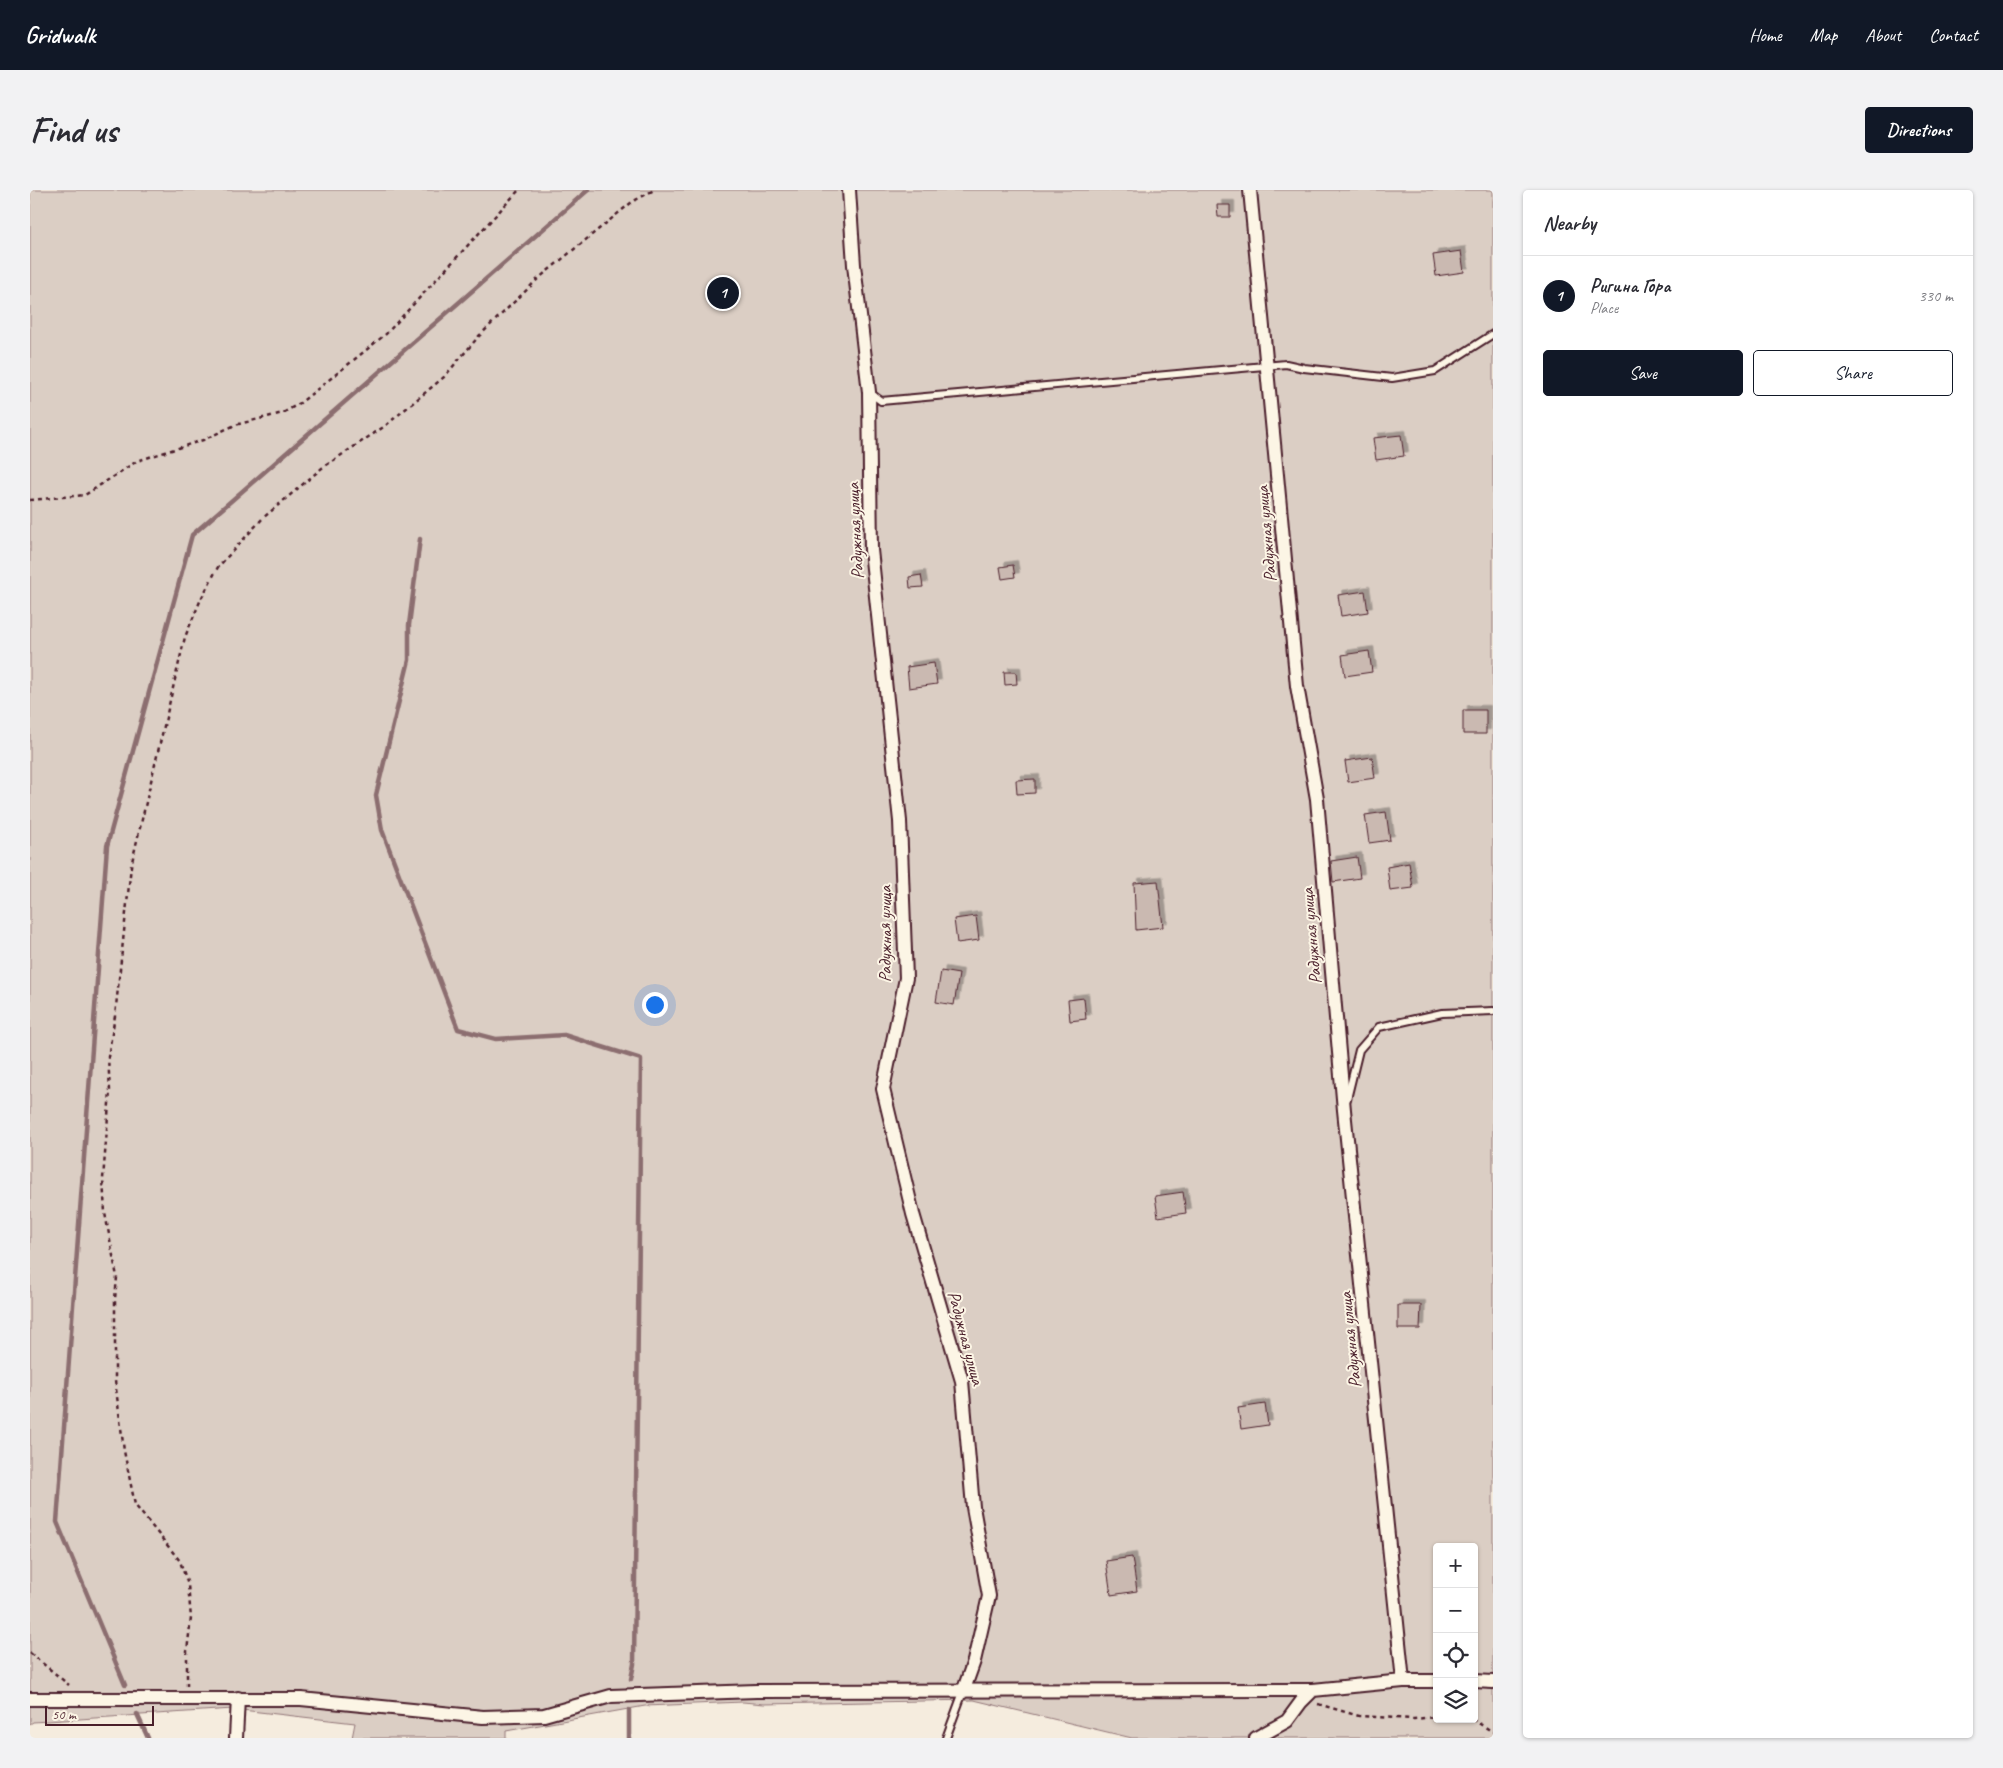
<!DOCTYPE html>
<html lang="en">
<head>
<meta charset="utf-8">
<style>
	:root { --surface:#fff; --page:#f2f2f3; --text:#2b2b33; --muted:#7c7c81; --line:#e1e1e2; --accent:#111827 }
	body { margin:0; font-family:Caveat,sans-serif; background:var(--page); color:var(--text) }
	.controls { position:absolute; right:15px; bottom:15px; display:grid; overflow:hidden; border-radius:5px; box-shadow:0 1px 4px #0004 }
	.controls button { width:45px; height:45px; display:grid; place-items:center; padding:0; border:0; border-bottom:1px solid var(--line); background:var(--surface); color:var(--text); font:25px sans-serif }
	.scale { position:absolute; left:15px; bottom:12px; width:109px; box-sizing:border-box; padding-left:5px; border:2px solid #4a1f2b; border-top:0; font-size:14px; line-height:18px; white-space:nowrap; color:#4a1f2b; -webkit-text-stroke:4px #fcf5e5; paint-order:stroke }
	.you { position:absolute; left:624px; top:814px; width:18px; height:18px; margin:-12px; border:4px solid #fff; border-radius:50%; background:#1a73e8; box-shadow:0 0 0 8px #1a73e833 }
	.badge { display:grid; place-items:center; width:32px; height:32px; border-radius:50%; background:var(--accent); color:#fff; font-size:16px; font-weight:700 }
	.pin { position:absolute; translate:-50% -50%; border:2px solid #fff; box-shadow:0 1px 5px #0006 }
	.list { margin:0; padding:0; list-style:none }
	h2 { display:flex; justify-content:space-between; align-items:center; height:65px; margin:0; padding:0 20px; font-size:21px }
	h2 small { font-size:16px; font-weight:400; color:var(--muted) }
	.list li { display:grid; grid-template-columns:32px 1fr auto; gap:15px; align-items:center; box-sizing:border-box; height:80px; padding:0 20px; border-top:1px solid var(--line) }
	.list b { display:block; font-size:19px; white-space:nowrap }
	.list p { margin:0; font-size:16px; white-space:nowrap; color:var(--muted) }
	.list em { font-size:16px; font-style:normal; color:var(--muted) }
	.actions { display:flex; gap:10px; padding:15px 20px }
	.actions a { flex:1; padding:11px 0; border:1px solid var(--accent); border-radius:5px; text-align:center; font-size:18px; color:var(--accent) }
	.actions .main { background:var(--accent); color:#fff }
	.icon { flex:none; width:28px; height:28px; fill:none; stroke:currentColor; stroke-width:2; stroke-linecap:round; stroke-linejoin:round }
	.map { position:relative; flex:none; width:1463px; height:1548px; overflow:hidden; border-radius:5px }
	header { display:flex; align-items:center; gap:30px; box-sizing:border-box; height:70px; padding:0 25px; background:var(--accent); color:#fff }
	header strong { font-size:24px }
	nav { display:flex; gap:28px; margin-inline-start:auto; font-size:18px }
	.intro { display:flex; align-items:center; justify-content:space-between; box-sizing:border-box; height:120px; padding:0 30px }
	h1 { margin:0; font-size:35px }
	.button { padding:12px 22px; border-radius:5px; background:var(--accent); color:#fff; font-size:18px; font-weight:700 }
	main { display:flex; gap:30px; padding:0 30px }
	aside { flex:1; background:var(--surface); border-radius:5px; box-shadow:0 1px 4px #0004 }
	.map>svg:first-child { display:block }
	.green { fill:#dbcec4; stroke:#927678; fill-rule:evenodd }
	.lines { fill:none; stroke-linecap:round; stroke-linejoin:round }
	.stream { stroke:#8c6e70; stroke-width:4.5 }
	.building { fill:#cab9b1; stroke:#4a1f2b; filter:url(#shadow) }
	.service-casing { stroke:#4a1f2b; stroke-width:10 }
	.minor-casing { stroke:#4a1f2b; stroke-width:16 }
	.path { stroke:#4a1f2b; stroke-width:2.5; stroke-dasharray:4 4; stroke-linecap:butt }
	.service { stroke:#fcf5e5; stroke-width:6 }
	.minor { stroke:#fcf5e5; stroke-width:12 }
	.labels { text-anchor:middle; stroke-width:4; stroke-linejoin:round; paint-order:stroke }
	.street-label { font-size:18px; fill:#4a1f2b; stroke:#fcf5e5 }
</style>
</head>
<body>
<header>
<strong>Gridwalk</strong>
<nav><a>Home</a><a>Map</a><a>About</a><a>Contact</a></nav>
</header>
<div class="intro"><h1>Find us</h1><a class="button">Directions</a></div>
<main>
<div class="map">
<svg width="1463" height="1548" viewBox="0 0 1463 1548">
	<defs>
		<filter id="shadow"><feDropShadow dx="4.5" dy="-4.5" stdDeviation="0" flood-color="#0004"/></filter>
	</defs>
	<rect width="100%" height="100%" fill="#f5ecde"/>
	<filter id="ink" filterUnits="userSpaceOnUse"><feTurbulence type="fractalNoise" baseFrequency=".02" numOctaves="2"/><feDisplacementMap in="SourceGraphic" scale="10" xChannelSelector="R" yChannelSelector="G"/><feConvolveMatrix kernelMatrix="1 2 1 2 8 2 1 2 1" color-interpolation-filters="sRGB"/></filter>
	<g filter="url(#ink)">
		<path class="green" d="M0,0H1463V1548H1102L944,1510L734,1514L713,1512L615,1516L476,1541V1548H322L325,1533L203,1519L3,1532L0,1534ZM1407,1357H1444V1529H1407Z"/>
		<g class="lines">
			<path class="stream" d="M390,349L379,435V470L346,605L352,640L428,839L466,849L534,845L611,869L604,1474L601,1489
				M95,1495L27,1332L77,656L162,345L558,0
				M107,1524L118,1548
				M599,1548V1520"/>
		</g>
		<path class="building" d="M1187,15H1200V27H1188Z
			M1431,61L1434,82L1406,86L1403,65Z
			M1371,245L1374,266L1346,270L1343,248Z
			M983,375L985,387L972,389L970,377Z
			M891,385L893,397L880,398L879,387Z
			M1335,401L1338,422L1311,426L1308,405Z
			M1339,461L1342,482L1315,486L1312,465Z
			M904,473L907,494L879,498L877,477Z
			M974,482H986L987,494L975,495Z
			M1433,520H1456V544H1433Z
			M1342,567L1345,588L1318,592L1315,571Z
			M1005,589V603L987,604L986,590Z
			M1356,622L1360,650L1339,653L1335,625Z
			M1327,667L1330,688L1303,692L1301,671Z
			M1379,673L1383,698L1360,701L1357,677Z
			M1128,691L1133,737L1106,740L1104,693Z
			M946,726L949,750L927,753L924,729Z
			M911,781L929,784L924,815L906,812Z
			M1054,808L1056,829L1040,831L1038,810Z
			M1153,1002L1156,1023L1128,1027L1125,1006Z
			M1368,1115H1391L1390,1139H1368Z
			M1235,1214L1238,1235L1211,1239L1208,1218Z
			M1102,1367L1107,1401L1081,1405L1076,1371Z"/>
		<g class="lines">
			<defs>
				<path id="service" d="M839,202L851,211L1256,174L1274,178L1362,188L1405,181L1463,144
					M1317,909L1329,860L1349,837L1412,823L1463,821
					M916,1548L933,1502"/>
				<path id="minor" d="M819,0L824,75L839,202L841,360L870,631L876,788L853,899L883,1024L932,1191L943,1317L959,1406L944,1471L933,1502
					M1220,0L1267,496L1287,609L1314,920L1373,1491
					M1444,1491L1463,1492
					M0,1509H271L453,1527L514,1525L581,1506L726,1501L1283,1500L1373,1491H1407
					M206,1548L208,1508
					M1226,1548L1257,1531L1271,1512L1283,1500"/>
			</defs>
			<use href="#service" class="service-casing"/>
			<use href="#minor" class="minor-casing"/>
			<path class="path" d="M0,310L55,305L107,271L173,250L205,235L253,223L270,213L356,144L489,0
				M0,1463L39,1495
				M157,1496V1461L161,1428L158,1395L150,1371L105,1315L94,1261L85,1191V1109L87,1087L75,1023L73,989L80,901L78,867L85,826L101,676L155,447L171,409L188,377L233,328L292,278L355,236L414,187L449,146L509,88L602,12L624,0
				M1288,1514L1329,1526L1384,1529L1407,1527
				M1442,1529L1463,1542"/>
			<use href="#service" class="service"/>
			<use href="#minor" class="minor"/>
		</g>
	</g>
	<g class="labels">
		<g class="street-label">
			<text transform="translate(825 341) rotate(-93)" y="6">Радужная улица</text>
			<text transform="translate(1236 344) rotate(-95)" y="6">Радужная улица</text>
			<text transform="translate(855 744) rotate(-90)" y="6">Радужная улица</text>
			<text transform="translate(1281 746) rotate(-95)" y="6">Радужная улица</text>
			<text transform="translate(936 1148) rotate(75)" y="6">Радужная улица</text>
			<text transform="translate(1320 1150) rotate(-96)" y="6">Радужная улица</text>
		</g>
	</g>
</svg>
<div class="controls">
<button>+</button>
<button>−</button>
<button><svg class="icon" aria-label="locate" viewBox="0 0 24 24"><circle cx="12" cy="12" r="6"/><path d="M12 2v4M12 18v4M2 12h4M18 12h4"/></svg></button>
<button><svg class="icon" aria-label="layers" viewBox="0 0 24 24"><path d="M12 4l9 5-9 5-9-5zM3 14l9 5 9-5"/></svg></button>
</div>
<div class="scale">50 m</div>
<div class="you"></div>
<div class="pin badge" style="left:693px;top:103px">1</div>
</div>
<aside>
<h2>Nearby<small></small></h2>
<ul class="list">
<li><span class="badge">1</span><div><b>Ригина Гора</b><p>Place</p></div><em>330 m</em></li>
</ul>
<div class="actions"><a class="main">Save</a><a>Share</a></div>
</aside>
</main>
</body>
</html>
